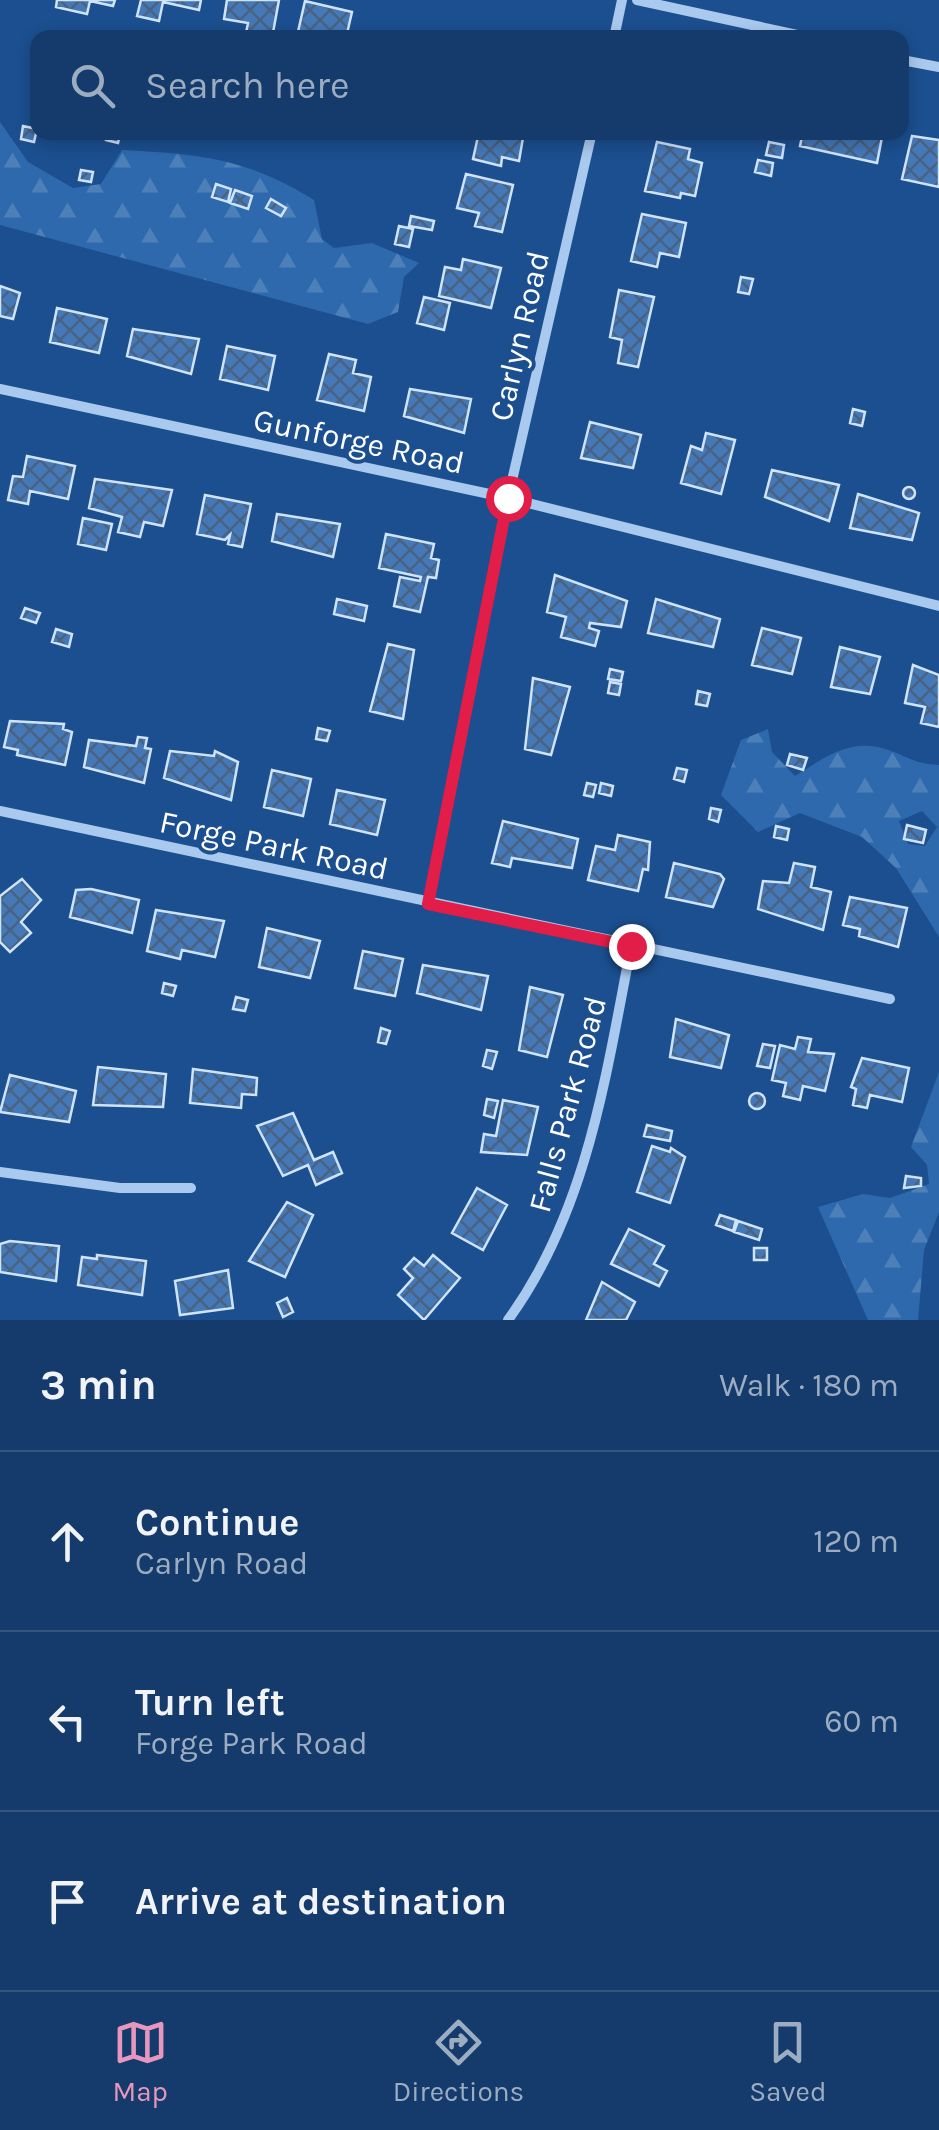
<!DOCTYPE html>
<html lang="en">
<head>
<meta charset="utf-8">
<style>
	:root { --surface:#143b6b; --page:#1d4271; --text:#f1f3f6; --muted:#9dadc1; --line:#33557e; --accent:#e797bd }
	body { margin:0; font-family:Karla,sans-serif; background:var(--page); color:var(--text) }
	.stop { position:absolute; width:30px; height:30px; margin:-22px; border:8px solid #e11d48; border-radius:50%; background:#fff }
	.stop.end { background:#e11d48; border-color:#fff; box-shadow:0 2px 10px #0008 }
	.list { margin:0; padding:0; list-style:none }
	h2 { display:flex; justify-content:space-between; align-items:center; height:130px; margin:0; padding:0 40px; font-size:42px }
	h2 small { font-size:32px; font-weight:400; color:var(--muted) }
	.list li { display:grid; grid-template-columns:65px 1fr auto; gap:30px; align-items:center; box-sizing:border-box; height:180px; padding:0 40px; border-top:2px solid var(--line) }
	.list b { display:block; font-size:38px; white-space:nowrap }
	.list p { margin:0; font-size:32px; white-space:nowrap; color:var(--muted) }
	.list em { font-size:32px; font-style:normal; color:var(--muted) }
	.icon { flex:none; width:55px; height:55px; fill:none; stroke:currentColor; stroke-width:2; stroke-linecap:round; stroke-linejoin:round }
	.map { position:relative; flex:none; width:939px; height:1320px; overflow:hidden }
	.search { position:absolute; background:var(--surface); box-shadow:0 5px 15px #0003; left:30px; right:30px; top:30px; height:110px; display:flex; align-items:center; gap:25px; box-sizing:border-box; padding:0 35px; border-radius:20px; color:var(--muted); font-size:38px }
	.sheet { height:670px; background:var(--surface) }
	nav { display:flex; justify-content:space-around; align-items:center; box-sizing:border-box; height:140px; border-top:2px solid var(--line); background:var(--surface); font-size:28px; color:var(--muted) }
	nav a { display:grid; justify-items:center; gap:5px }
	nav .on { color:var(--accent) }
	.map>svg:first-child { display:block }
	.forest { fill:url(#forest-firs); fill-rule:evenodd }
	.building { fill:url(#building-cross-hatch); stroke:#cfe3fa; stroke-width:2.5 }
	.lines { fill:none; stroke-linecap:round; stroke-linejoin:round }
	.street { stroke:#a9c9ee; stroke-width:10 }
	.route { stroke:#e11d48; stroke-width:12 }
	.labels { text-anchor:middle; stroke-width:8; stroke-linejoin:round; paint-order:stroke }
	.street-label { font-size:32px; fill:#fff; stroke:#1b4f8f }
</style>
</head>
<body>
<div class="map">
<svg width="939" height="1320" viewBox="0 0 939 1320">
	<defs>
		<pattern id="forest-firs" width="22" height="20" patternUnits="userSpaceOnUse" patternTransform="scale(2.5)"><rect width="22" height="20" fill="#2e69ad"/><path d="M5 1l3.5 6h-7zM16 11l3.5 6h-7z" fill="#4d80b9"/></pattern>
		<pattern id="building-cross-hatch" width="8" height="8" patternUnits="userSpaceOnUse" patternTransform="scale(2.5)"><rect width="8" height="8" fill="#4478b7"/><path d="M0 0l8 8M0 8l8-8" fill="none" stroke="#486282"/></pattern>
	</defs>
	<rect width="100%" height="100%" fill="#1b4f8f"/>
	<path class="forest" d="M0,122L28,162L73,188L101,184L122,150C199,154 247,158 314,200L322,239L334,248L372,243L419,263L404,277L398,312L368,324L0,225Z
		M768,729L772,752L795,776C824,758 850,738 885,749C908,756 913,764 939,765V937L896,868L862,837L800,813L758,832L721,795L741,740ZM922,811L937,827L925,846L908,844L899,821Z
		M939,1072V1212L924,1250L918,1320H868L818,1207L863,1194L890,1198L929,1184L927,1165L911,1147Z"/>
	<path class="building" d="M57,0H115L113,6L90,1L87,14L56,7Z
		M141,0H201L199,10L163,2L159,21L137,16Z
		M227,0H279L272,38H245L248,23L224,19Z
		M305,1L352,12L346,38L297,36Z
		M23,126L37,129L34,142L21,139Z
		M107,132L120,134L118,143L106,140Z
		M479,132H524L519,161L502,157L501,166L473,159Z
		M803,132H883L877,163L800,146Z
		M912,136L939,140V187L902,179Z
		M657,142L690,149L688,159L702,163L695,196L681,193L680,198L645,191Z
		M769,142L784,145L782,158L766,155Z
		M758,160L773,163L771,176L755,172Z
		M81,170L93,172L91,182L79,180Z
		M466,174L513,185L502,232L475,226L479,213L457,208Z
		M216,184L231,189L228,202L212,197Z
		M235,190L252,196L248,209L230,203Z
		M271,199L286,208L281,216L266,208Z
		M642,214L686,223L679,257L660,253L657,267L631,261Z
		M411,216L434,221L432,230L409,226Z
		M399,226L413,229L409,247L395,244Z
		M463,259L501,268L491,308L439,296L445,267L461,270Z
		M741,277L753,279L749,294L738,292Z
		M0,286L20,293L13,319L0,316Z
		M619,290L654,297L638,367L618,363L622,340L610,337Z
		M424,297L450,303L444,330L417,323Z
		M57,308L107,319L99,353L50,342Z
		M133,329L199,339L191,374L127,356Z
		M227,346L275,356L268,390L220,379Z
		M329,354L356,360L353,373L371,377L364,411L317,400Z
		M410,389L471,399L464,433L404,416Z
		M853,409L865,412L862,426L850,423Z
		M590,422L641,435L633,468L581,458Z
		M706,433L735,440L721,494L681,483L691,446L702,450Z
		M27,456L75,466L68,499L30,491L28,504L8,500L13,476L23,477Z
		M772,470L839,485L829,521L765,497Z
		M95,479L172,490L163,526L144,522L140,537L118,532L122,517L89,508Z
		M903 493a6 6 0 1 1 12 0a6 6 0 1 1-12 0Z
		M858,494L919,513L912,540L850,528Z
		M205,495L251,504L242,547L228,544L230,535L225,540L197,534Z
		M277,514L340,524L333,557L272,541Z
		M83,518L112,524L106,550L78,544Z
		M386,534L434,544L431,558L439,560L436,578L428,577L420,612L394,606L400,577L420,581L421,577L379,568Z
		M555,575L627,601L621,627L590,623L589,628L599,631L595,646L561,637L566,617L547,612Z
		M337,599L367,606L364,621L334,614Z
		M656,599L720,619L713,647L648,633Z
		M25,608L40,613L36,623L21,618Z
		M762,628L801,638L792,674L752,665Z
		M56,629L72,634L69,647L52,642Z
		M388,644L414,650L403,719L370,711Z
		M840,647L880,657L870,694L831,687Z
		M913,665L939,675V727L921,723L925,707L905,703Z
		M610,669L623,672L621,681L608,679Z
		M533,678L570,687L551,755L525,749Z
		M610,682L621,684L619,695L608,693Z
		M698,691L710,694L707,706L696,704Z
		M10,721L64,724L63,729L72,732L65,765L17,755L18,750L4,747Z
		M318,728L330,731L327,741L316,739Z
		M138,737L147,738L145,748L151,749L144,783L84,767L89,740L136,746Z
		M170,751L214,756L215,751L238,762L231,800L164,778Z
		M790,754L807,758L803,770L787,765Z
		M677,768L687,770L684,782L674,779Z
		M272,770L311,779L303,816L264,807Z
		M587,783L596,785L593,797L584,795Z
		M601,783L613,786L611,796L599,793Z
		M337,790L385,800L377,835L330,824Z
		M711,808L721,810L718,822L709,819Z
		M503,821L578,839L572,868L512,858L510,867L492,863Z
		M907,825L926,830L923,843L904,839Z
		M776,826L789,829L787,840L774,837Z
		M618,835L650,842L648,870L643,869L638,891L588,880L596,846L615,850Z
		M674,863L720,874L724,879L713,907L666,897Z
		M794,863L815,867L811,887L831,892L823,930L758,909L763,881L789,883Z
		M22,879L41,900L21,922L31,933L10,952L0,942V896Z
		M91,889L139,900L132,933L70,917L76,890Z
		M850,897L907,908L898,947L859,936L860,929L843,925Z
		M156,910L224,921L215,957L182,950L180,959L147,951Z
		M267,928L320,941L310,978L259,967Z
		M363,951L403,959L395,996L355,988Z
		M423,965L488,976L481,1010L417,993Z
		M164,983L176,986L173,996L162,993Z
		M530,987L563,995L547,1057L519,1050Z
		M236,997L248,1000L245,1011L233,1009Z
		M676,1019L729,1035L721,1068L670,1057Z
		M381,1028L390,1031L386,1044L378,1042Z
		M798,1037L811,1039L808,1052L834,1054L825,1091L803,1086L800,1100L783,1096L786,1083L772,1080L780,1045L795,1049Z
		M763,1044L775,1046L770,1068L757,1066Z
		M487,1050L497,1052L492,1069L483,1066Z
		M862,1058L909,1068L902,1102L870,1095L867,1108L853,1105L856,1089L851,1087Z
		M98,1067L166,1074L163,1107L93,1105Z
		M193,1069L257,1078L256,1095L242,1094L241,1108L190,1103Z
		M10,1075L76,1091L69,1122L0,1112Z
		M749 1101a8 8 0 1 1 16 0a8 8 0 1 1-16 0Z
		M487,1099L498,1101L494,1118L484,1115Z
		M503,1100L538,1107L527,1155L481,1152L484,1134L496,1136Z
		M293,1113L314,1160L333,1152L342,1173L316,1185L308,1165L283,1176L257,1126Z
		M647,1125L672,1131L670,1141L644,1136Z
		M652,1146L670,1152L671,1148L685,1157L670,1203L637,1192Z
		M906,1176L921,1178V1186L904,1188Z
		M477,1188L507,1205L483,1250L452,1233Z
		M287,1202L313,1215L285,1277L249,1261Z
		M720,1215L736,1220L733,1231L716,1225Z
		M738,1221L762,1229L759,1240L734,1232Z
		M629,1229L664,1246L654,1264L667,1271L659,1286L611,1264Z
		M10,1241L59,1246L56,1281L0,1272V1244Z
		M754,1248H767V1260H754Z
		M97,1255L146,1261L142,1295L78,1285L82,1257L97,1259Z
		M433,1255L460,1278L424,1320L398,1295L413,1278L404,1269L414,1258L424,1266Z
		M228,1270L233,1308L180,1315L175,1281Z
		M602,1282L635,1302L626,1320H586Z
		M287,1298L293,1312L283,1317L277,1303Z"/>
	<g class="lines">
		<path class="street" d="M637,0L811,38
			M614,38L622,0
			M902,60L939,67
			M0,389L508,498L939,606
			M0,811L890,999
			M428,904L508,498L592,132
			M0,1172L120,1188H191
			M508,1320C587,1212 606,1075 631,947"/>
	</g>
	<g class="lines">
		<path class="route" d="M508,498L428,904L631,946"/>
	</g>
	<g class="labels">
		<g class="street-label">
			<text transform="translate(519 336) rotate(-77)" y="11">Carlyn Road</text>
			<text transform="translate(359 441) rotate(12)" y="11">Gunforge Road</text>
			<text transform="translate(274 845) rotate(12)" y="11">Forge Park Road</text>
			<text transform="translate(567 1104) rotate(-75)" y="11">Falls Park Road</text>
		</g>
	</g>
</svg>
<div class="stop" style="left:508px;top:498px"></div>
<div class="stop end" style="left:631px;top:946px"></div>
<div class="search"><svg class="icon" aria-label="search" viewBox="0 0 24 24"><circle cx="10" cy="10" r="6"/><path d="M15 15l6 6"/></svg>Search here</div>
</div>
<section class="sheet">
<h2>3 min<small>Walk · 180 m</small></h2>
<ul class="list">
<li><svg class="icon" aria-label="ahead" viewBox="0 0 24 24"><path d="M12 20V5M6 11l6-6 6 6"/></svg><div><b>Continue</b><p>Carlyn Road</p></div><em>120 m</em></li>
<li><svg class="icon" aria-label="left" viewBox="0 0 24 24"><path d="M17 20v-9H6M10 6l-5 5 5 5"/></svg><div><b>Turn left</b><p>Forge Park Road</p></div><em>60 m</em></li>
<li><svg class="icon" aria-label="arrive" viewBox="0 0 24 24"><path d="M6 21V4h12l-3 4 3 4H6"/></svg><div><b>Arrive at destination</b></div></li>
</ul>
</section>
<nav>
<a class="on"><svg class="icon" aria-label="map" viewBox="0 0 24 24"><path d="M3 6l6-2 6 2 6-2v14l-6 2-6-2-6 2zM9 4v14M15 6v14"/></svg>Map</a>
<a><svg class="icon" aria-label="directions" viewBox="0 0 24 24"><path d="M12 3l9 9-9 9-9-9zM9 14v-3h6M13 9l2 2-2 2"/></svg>Directions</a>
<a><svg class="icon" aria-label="saved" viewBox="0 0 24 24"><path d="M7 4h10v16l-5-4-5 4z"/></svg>Saved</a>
</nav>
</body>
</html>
